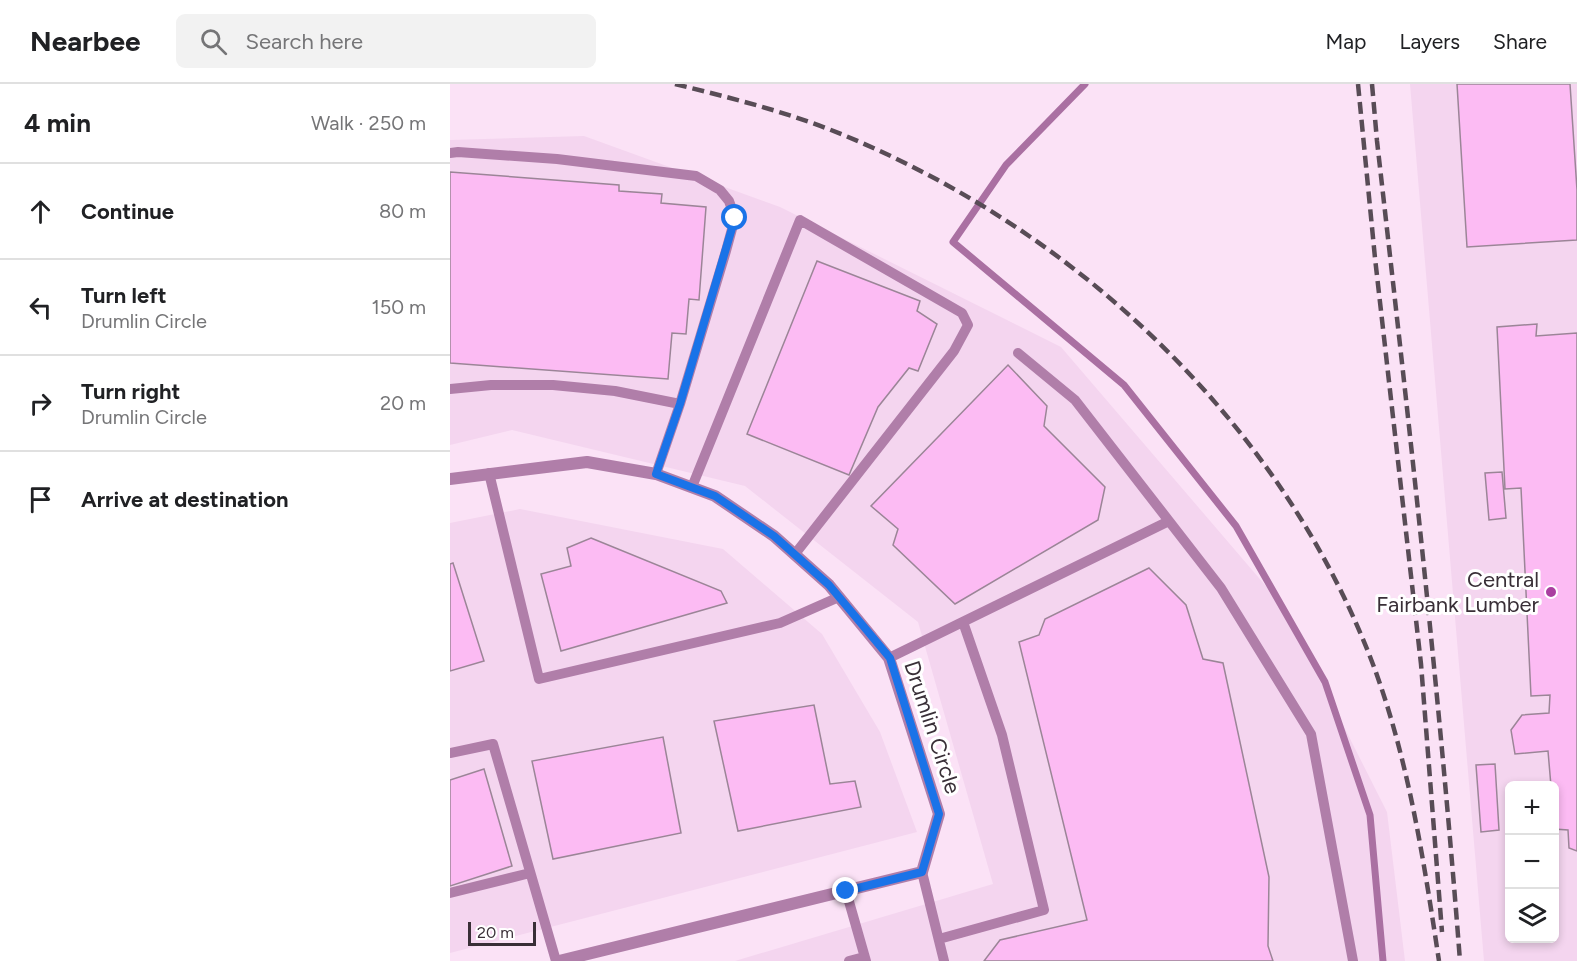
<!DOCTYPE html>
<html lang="en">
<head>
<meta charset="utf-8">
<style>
	:root { --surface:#fff; --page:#f2f2f2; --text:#202124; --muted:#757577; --line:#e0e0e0 }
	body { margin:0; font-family:Figtree,sans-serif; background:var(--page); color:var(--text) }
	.controls { position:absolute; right:18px; bottom:18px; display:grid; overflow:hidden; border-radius:9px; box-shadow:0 3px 9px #0003 }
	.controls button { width:54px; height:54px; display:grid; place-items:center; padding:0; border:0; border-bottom:2px solid var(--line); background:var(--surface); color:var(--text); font:30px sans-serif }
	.scale { position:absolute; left:18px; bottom:15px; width:68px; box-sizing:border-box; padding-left:6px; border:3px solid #392f37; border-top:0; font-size:16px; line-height:21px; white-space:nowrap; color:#392f37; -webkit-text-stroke:4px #fff; paint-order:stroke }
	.stop { position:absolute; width:18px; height:18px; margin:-14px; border:4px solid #1a73e8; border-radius:50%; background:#fff }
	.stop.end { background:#1a73e8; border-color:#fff; box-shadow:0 2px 6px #0008 }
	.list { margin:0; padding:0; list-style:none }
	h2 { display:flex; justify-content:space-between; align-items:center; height:78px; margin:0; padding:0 24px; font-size:26px }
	h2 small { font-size:20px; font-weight:400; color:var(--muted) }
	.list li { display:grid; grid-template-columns:39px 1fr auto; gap:18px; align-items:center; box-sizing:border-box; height:96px; padding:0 24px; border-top:2px solid var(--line) }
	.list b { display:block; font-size:22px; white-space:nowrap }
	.list p { margin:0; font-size:20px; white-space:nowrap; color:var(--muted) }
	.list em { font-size:20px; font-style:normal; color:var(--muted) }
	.icon { flex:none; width:33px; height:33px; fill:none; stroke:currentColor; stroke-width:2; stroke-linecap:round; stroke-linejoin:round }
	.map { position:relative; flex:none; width:1127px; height:877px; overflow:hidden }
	header { display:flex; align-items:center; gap:36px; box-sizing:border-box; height:84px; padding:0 30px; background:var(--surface); border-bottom:2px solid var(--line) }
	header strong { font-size:28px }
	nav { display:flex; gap:33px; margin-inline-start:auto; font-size:21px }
	.search { width:420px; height:54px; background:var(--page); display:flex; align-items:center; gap:15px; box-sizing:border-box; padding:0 21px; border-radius:9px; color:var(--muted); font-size:22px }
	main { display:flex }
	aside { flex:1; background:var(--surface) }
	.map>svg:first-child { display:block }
	.built { fill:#f4d5ef; fill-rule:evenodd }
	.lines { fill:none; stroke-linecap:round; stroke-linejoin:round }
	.stream { stroke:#aa70a2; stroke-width:7 }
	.building { fill:#fcbbf3; stroke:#9b8597; stroke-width:1.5 }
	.service { stroke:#b07ea9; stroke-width:10 }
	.minor { stroke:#b07ea9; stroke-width:12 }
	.rail { stroke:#584c56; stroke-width:4.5; stroke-dasharray:12 6; stroke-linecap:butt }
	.route { stroke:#1a73e8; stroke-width:8 }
	.poi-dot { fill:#aa3fa0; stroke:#fff; stroke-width:2 }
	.labels { text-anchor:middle; stroke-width:6; stroke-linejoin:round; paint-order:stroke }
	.poi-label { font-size:22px; fill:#392f37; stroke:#fff; text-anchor:end }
	.street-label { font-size:22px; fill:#392f37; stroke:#fff }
</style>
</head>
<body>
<header>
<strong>Nearbee</strong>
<div class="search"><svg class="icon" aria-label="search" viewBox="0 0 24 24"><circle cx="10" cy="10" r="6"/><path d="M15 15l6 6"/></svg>Search here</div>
<nav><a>Map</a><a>Layers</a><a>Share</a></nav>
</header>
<main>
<aside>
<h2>4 min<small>Walk · 250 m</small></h2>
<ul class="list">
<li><svg class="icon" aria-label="ahead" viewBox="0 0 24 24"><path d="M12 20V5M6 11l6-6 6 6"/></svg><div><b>Continue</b></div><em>80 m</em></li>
<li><svg class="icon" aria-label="left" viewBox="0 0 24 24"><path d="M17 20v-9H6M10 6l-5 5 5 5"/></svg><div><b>Turn left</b><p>Drumlin Circle</p></div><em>150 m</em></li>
<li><svg class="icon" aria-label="right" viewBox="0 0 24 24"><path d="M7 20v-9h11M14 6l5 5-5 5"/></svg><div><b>Turn right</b><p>Drumlin Circle</p></div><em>20 m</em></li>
<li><svg class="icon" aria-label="arrive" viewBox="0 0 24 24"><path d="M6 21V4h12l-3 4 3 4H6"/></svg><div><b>Arrive at destination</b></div></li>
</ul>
</aside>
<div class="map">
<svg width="1127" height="877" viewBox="0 0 1127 877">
	<rect width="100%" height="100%" fill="#fbe2f6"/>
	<path class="built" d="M960,0H1127V877H1034ZM1060,702H1104V854H1060Z
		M134,52L330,123L611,263L833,522L937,728L955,877H285L543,800L468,538L295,402L62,346L0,361V56Z
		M70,425L273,465L372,550L430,648L467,748L0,869V439Z"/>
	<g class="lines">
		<path class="stream" d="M635,0L556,81L503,158L674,301L786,442L875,598L920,731L933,877"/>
	</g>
	<path class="building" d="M1007,0H1120L1127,106V156L1017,163Z
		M0,88L169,101V107L212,110L211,119L256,123L249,216L239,215L236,250L222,249L218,295L0,279Z
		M367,177L470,217L467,227L487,240L468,287L459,284L428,323L399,391L297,350Z
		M1087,240L1086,252L1127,249V767L1119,764L1118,746L1104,745V702H1101L1098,667L1065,670L1061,646L1072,631L1099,629L1100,611L1081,612L1071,404L1055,405L1047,243Z
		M558,281L597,322L594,342L655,403L648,436L505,520L443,461L448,445L421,422Z
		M1052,388L1056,434L1039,436L1035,389Z
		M141,454L271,507L277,519L111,567L91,490L121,482L117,464Z
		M3,479L34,577L0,587V480Z
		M699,484L736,521L753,575L773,579L819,793L818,862L823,877H534L550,856L637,836L569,558L589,551L595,535Z
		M364,621L380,700L405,697L411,723L288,747L264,637Z
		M213,653L231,749L103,775L82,677Z
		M1045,680L1049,746L1031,748L1026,681Z
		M34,685L62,782L0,802V696Z"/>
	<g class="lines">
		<path class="service" d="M0,69L8,68L107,75L246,92L270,106L279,117L285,134L276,167L230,320L206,390
			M568,269L625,316L771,504L861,650L903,877
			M0,305L41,301H103L165,307L230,320
			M39,389L89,595L330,539L389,513
			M242,403L350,136L512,229L518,241L504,267L345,470
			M439,574L719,437
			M0,669L43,660L106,877
			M472,788L494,877
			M396,807L416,877
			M0,809L80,789
			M489,855L594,826L552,651L513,538
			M399,877L414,873"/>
		<path class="minor" d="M0,395L137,378L206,390L265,412L324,452L379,501L439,574L489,730L472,788L109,877"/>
		<path class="rail" d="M225,0C277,13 330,26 381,46C623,142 832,338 924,583C959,678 974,778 989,877
			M908,0L925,174L971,580L992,848
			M922,0L927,57C958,330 989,603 1010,877"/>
	</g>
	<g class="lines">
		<path class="route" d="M285,134L230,320L206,390L265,412L324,452L379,501L440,574L489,730L472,788L396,807"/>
	</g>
	<circle class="poi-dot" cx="1101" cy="508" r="6"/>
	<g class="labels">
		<g class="poi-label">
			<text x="1089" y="503">Central<tspan x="1089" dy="25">Fairbank Lumber</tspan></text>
		</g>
		<g class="street-label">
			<text transform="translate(483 643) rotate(72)" y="8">Drumlin Circle</text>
		</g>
	</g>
</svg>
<div class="controls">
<button>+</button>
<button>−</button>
<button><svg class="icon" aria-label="layers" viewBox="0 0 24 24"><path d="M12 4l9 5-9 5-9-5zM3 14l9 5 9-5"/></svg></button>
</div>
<div class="scale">20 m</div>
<div class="stop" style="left:285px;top:134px"></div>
<div class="stop end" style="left:396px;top:807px"></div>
</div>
</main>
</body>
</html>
